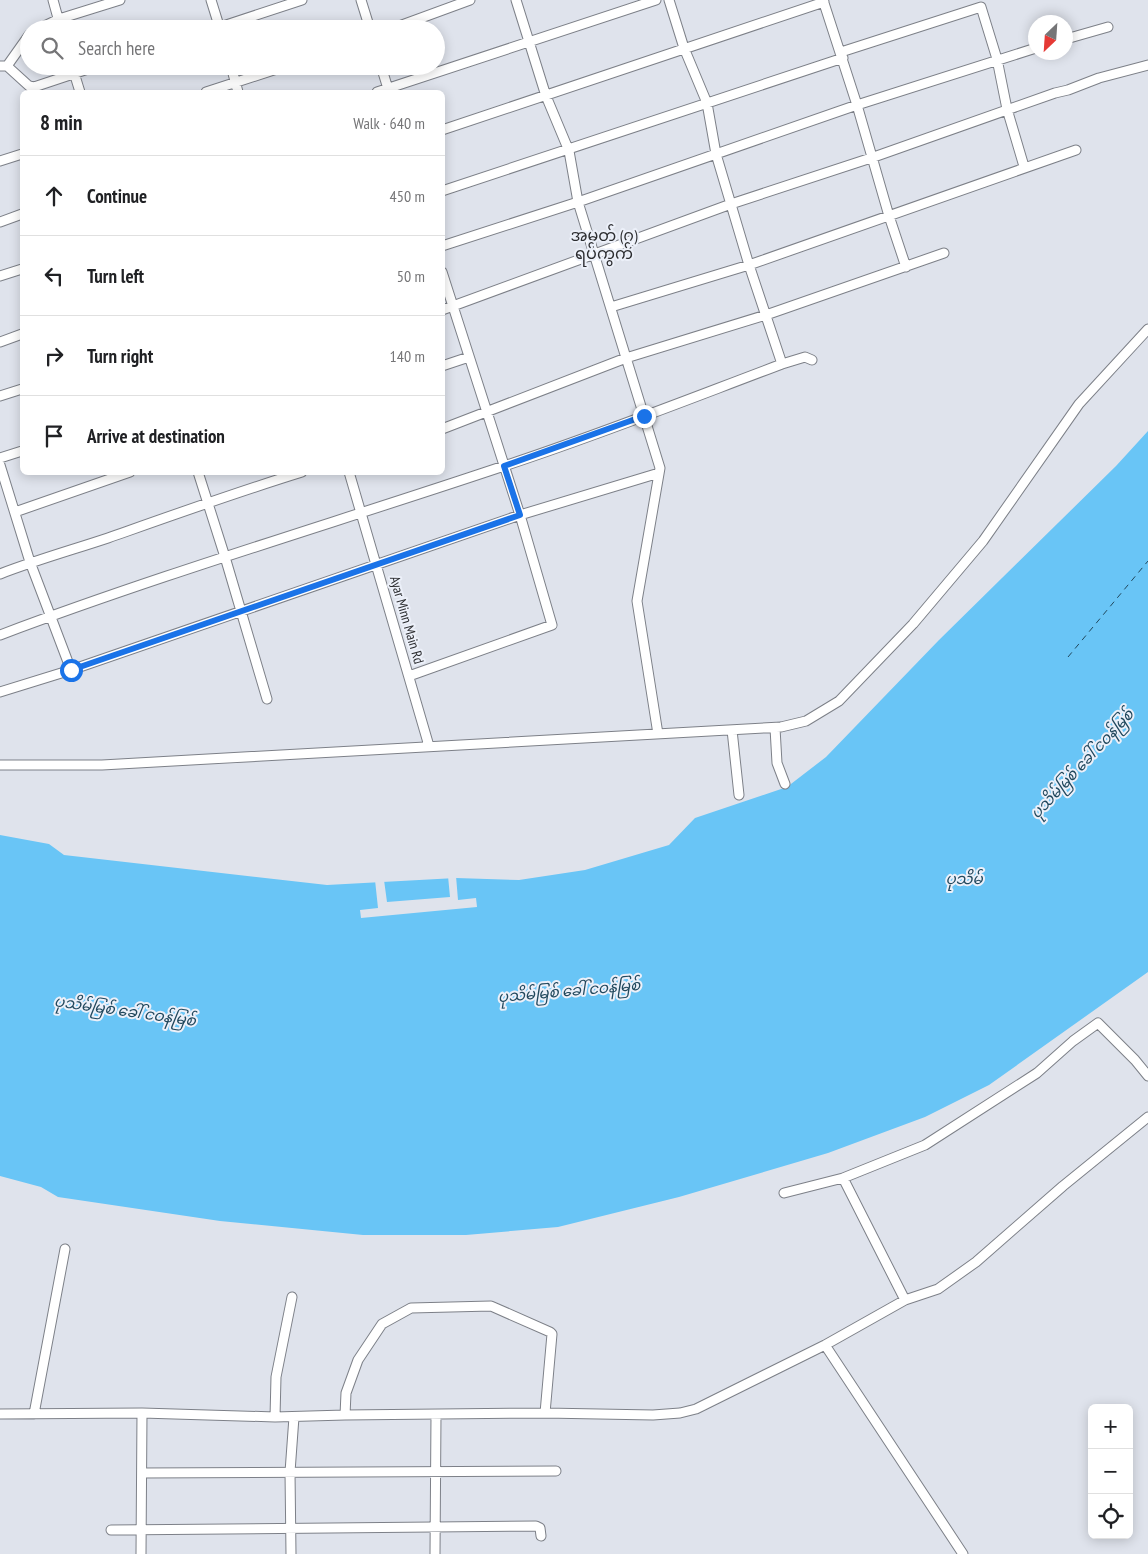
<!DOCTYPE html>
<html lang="en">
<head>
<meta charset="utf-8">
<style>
	:root { --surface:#fff; --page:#f6f6f6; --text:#202124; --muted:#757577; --line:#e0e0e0 }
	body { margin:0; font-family:"PT Sans Narrow","Noto Sans Myanmar",sans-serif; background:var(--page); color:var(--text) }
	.controls { position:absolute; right:15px; bottom:15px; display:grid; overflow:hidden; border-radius:8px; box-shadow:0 2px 12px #0003 }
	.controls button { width:45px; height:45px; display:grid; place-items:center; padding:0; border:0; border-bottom:1px solid var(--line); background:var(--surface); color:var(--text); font:25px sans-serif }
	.compass { position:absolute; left:1028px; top:15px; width:45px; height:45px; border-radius:50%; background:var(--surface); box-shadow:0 2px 12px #0003; rotate:205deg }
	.stop { position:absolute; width:15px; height:15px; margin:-11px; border:4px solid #1a73e8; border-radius:50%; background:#fff }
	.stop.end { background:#1a73e8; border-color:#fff; box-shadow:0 1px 5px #0008 }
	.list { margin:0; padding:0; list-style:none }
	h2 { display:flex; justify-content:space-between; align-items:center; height:65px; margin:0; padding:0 20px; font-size:21px }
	h2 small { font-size:16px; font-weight:400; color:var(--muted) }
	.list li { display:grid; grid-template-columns:32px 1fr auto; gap:15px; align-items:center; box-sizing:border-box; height:80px; padding:0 20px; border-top:1px solid var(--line) }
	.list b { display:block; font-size:19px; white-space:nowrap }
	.list em { font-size:16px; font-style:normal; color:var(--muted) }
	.icon { flex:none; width:28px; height:28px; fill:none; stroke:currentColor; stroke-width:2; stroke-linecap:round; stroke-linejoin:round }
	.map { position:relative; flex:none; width:1148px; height:1554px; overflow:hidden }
	.search { position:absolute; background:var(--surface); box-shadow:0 2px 12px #0003; left:20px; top:20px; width:425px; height:55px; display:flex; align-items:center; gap:12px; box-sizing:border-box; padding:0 18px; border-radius:28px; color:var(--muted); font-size:19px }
	.panel { position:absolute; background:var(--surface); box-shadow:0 2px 12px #0003; left:20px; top:90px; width:425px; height:385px; border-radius:8px }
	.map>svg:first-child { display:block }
	.water { fill:#69c5f6 }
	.pier { fill:#dfe3ec }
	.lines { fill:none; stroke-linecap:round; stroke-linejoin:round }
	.ferry { stroke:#21485d; stroke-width:1; stroke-dasharray:6 5; stroke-linecap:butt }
	.minor-casing { stroke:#7d8088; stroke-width:11 }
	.minor { stroke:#fff; stroke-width:9 }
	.route { stroke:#1a73e8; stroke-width:6 }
	.labels { text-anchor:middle; stroke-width:4; stroke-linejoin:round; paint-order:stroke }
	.street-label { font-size:14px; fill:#2c2d30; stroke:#ecf0f9 }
	.water-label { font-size:15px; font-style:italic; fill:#21485d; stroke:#ecf0f9 }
	.quarter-label { font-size:16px; fill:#2c2d30; stroke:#ecf0f9 }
</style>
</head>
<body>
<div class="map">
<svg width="1148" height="1554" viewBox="0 0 1148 1554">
	<rect width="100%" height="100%" fill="#dfe3ec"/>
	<path class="water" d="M1148,431V972L989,1085L925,1117L828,1153L679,1197L558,1227L466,1235H363L220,1221L58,1197L41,1187L0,1176V835L49,844L64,855L327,885L456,878L519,880L585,870L669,845L695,818L787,787L826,757L939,640L1116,466Z"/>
	<path class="pier" d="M448,876H456L458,900L476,898L477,907L361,918L360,910L378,908L375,880H384L387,902L450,897Z"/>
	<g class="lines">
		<path class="ferry" d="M1068,657L1148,561"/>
		<defs>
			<path id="minor" d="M53,0L61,29
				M211,0L220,29
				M361,0L370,29
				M516,0L546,96L569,151L578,202L660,468L637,601L658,734
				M669,0L684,48L707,103L716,154L749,265L782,364L805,357L812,360
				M823,0L857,105L889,216L906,267
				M38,29L59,19L120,0
				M214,29L302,0
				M391,29L470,0
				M1066,39L1108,27
				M841,52L981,7L997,59L1007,109L1023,163
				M0,66H7L29,86L34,87L97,66
				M7,66L29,35
				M72,66L80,92
				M231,66L238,92
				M381,66L389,92
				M206,92L286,66
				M377,92L656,0
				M442,130L824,2
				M0,161L22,154
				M442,191L843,58
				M0,222L22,214
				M442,246L578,202L857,105L1036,48
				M0,276L22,269
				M611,307L749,265L1076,150
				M442,310L731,204L871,158L1055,93L1068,90L1099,78L1148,65
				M0,342L22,334
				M442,366L469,357
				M0,396L22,389
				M442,429L626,358L766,315L944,253
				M0,458L22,451
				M0,465L30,562L71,670
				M198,472L225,557L267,699
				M349,472L429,746
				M15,512L130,472
				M0,574C36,560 72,550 108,538C173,515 237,492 302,472
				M0,635C165,573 334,523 501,467C596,436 689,399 782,364
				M409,676L552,625L520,515L442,272
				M0,692L71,670L520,515L659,473
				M775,728L777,763L785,784
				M732,730L739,795
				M0,765H102L781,727L806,721L839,701L913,624L983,541L1079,404L1148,329
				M843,1178L905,1300
				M784,1193L843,1178L925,1145L1037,1073L1073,1041L1098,1023L1135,1060L1148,1076
				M825,1345L963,1554
				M0,1414L142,1413L275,1417L345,1415L545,1413L653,1415L680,1413L696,1409L825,1345L905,1300L938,1289L976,1262L1063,1186L1148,1117
				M34,1414L65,1249
				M345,1415L346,1393L358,1360L382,1324L411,1308L491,1306L550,1332L552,1334L545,1413
				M275,1417L276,1377L292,1297
				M142,1473L556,1471
				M111,1530L536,1526L540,1528L541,1536
				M141,1554L142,1413
				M291,1554L290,1472L294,1417
				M435,1554L436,1415"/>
		</defs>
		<use href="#minor" class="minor-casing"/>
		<use href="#minor" class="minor"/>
	</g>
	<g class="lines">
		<path class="route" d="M71,670L520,515L504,466L644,416"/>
	</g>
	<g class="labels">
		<g class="street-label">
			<text transform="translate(407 620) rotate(74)" y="5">Ayar Minn Main Rd</text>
		</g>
		<g class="water-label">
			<text transform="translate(1082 764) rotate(-47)" y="5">ပုသိမ်မြစ် ခေါ် ငဝန်မြစ်</text>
			<text x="964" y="884">ပုသိမ်</text>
			<text transform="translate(569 991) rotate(-5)" y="5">ပုသိမ်မြစ် ခေါ် ငဝန်မြစ်</text>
			<text transform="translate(125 1011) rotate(8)" y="5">ပုသိမ်မြစ် ခေါ် ငဝန်မြစ်</text>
		</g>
		<g class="quarter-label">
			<text x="604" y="241">အမှတ် (၇)<tspan x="604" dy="18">ရပ်ကွက်</tspan></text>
		</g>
	</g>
</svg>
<div class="controls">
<button>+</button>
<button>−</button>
<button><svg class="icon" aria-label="locate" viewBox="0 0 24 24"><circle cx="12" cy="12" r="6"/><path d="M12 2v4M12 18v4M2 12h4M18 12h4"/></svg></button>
</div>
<svg class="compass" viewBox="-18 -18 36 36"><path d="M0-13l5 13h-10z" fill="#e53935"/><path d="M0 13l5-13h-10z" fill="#757577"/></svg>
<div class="stop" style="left:71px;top:670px"></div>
<div class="stop end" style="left:644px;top:416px"></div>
<div class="search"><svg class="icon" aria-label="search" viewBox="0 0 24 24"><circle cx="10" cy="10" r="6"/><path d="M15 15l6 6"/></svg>Search here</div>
<section class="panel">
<h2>8 min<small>Walk · 640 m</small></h2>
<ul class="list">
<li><svg class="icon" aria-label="ahead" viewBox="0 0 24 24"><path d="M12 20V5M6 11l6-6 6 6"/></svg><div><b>Continue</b></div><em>450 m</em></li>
<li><svg class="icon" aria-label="left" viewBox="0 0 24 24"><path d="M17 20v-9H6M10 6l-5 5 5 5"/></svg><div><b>Turn left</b></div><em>50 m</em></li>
<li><svg class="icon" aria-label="right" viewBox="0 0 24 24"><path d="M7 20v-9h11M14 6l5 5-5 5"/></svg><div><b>Turn right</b></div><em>140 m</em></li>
<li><svg class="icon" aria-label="arrive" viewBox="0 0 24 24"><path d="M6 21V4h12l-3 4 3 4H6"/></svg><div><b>Arrive at destination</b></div></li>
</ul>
</section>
</div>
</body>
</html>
